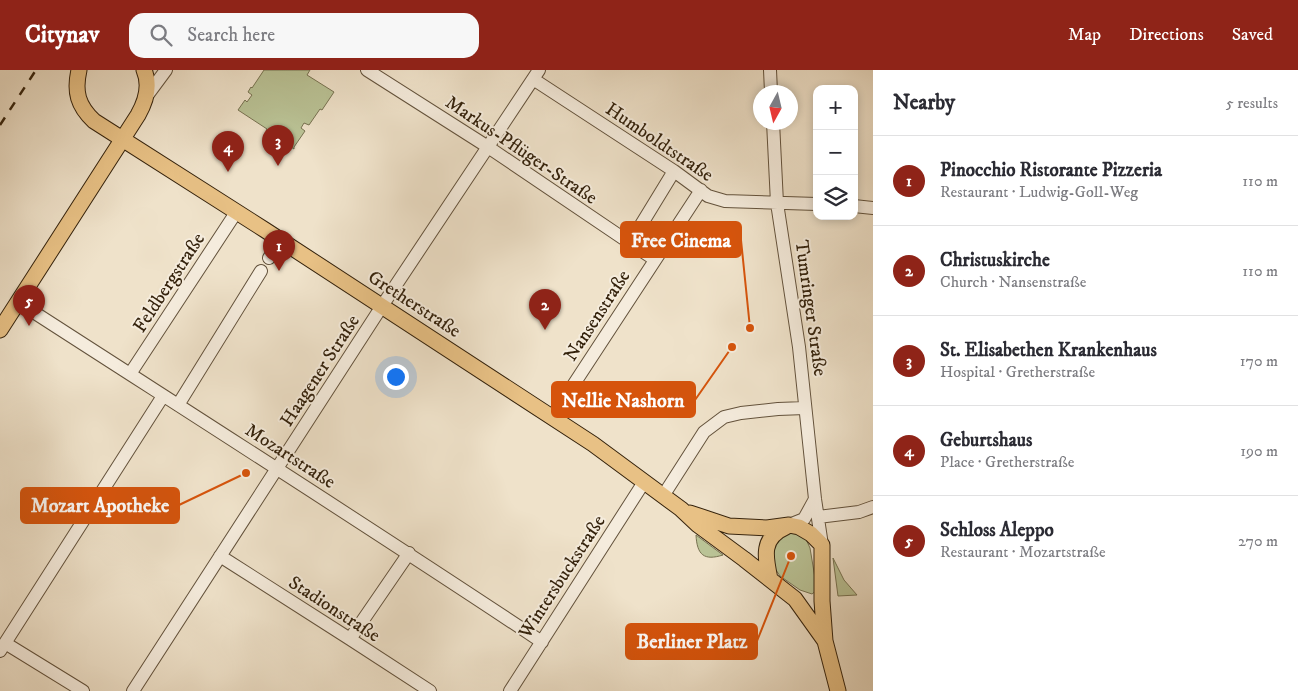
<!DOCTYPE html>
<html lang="en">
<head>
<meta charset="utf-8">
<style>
	:root { --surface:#fff; --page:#f7f7f7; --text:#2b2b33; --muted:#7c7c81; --line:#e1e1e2; --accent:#8f2418 }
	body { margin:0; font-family:"IM FELL DW Pica",serif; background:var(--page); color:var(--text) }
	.controls { position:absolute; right:15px; top:15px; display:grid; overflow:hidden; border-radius:10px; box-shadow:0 2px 8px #0003 }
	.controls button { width:45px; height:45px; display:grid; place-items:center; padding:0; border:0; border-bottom:1px solid var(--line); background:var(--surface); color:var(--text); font:25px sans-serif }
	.compass { position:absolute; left:753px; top:15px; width:45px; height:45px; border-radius:50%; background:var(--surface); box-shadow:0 2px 8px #0003; rotate:188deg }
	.you { position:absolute; left:395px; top:306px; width:18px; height:18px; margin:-12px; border:4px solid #fff; border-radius:50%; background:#1a73e8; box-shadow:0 0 0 8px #1a73e833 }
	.badge { display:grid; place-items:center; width:32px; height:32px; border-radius:50%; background:var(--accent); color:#fff; font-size:16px; font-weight:700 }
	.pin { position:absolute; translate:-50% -41px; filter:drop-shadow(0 1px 2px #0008) }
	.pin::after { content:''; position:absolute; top:26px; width:18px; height:15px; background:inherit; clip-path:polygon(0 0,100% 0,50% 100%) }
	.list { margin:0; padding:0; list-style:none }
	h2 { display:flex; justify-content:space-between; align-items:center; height:65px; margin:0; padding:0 20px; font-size:21px }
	h2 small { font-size:16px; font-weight:400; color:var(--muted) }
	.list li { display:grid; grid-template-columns:32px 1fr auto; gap:15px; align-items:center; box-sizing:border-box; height:90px; padding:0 20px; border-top:1px solid var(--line) }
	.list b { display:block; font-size:19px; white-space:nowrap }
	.list p { margin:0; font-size:16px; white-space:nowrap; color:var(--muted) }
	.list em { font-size:16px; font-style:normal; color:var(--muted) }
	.icon { flex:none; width:28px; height:28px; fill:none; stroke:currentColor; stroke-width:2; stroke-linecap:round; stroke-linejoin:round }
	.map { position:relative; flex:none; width:873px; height:621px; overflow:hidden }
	header { display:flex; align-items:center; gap:30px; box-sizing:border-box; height:70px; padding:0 25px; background:var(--accent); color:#fff }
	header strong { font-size:24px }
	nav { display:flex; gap:28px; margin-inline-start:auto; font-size:18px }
	.search { width:350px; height:45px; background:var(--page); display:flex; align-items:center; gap:12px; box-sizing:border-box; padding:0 18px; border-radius:15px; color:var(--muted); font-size:19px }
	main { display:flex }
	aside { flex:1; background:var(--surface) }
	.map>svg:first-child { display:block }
	.green { fill:#bac396; stroke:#777251 }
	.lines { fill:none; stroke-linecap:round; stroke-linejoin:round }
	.minor-casing { stroke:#63523c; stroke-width:14 }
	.major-casing { stroke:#34220c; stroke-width:17 }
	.minor { stroke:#f5ecdd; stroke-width:12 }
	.major { stroke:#e8c185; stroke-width:15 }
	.rail { stroke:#34220c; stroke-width:2.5; stroke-dasharray:9 9; stroke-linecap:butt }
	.labels { text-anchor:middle; stroke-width:4; stroke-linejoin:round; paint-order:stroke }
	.street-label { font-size:19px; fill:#34220c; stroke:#f5ecdd }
	.leader { fill:none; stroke:#d6540c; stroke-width:2 }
	.callout-dot { fill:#d6540c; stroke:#f5ecdd; stroke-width:2 }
	.callout { fill:#d6540c; stroke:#d6540c; stroke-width:2 }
	.callout-label { font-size:20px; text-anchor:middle; font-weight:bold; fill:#fff }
</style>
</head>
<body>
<header>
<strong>Citynav</strong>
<div class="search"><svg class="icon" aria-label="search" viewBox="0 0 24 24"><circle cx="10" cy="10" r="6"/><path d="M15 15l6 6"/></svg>Search here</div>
<nav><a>Map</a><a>Directions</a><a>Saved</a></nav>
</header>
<main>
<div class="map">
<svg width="873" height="621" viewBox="0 0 873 621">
	<rect width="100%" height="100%" fill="#efe2ca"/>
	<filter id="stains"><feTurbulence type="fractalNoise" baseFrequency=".004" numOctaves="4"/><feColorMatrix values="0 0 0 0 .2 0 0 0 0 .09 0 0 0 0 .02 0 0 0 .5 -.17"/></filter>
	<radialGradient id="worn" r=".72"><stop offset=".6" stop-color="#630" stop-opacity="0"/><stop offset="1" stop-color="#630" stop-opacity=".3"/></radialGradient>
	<path class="green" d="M264,0H310L307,5L334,22L322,40L320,39L309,55L304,53L301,58L305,61L294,77V79L266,61L267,59L238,40L245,30L247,32L252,25L248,22L251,17L252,18Z
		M789,460L805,467L810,478L817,520L812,524L800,520L780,506L772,494V477Z
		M696,465L723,485C704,491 697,485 696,465Z
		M833,488L844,510L857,525L838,526Z"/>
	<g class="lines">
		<defs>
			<path id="minor" d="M367,0L488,77L630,173
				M770,0L771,22
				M533,9L674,101L708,126L725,131L817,134
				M146,27L166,0
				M773,52L777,133L799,277L815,429L822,475
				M854,136L873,138
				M269,188L281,170
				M654,189L630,173L674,101
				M18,232C193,345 368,456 542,572
				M130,304L237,141
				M178,335L261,201
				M553,346L701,120
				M663,426L704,362L724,347L741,343L778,339L805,338
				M818,447L859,442L873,437
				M789,455L804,449L815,429
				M220,486L350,569L430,621
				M350,569L409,483
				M5,573L83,621
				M0,581L163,326
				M133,621L382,236L539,0
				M510,621L644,412"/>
			<path id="major" d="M79,0C74,22 78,36 94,51L265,160L593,374L681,439L698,455L744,489L795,529L825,571
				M0,260L138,45C146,31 151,16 144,0
				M690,443L729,456L767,458L789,455L799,457L811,464L822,475V531L825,571L838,621
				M770,509C765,486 761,468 786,457"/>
		</defs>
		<use href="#minor" class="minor-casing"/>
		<use href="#major" class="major-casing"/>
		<use href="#minor" class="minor"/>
		<use href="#major" class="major"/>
		<path class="rail" d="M0,55L36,0"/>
	</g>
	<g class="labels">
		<g class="street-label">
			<text transform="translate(660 71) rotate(34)" y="7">Humboldtstraße</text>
			<text transform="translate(522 79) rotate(34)" y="7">Markus-Pflüger-Straße</text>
			<text transform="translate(168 212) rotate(-57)" y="7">Feldbergstraße</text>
			<text transform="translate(415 233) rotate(33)" y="7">Gretherstraße</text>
			<text transform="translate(812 238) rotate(82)" y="7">Tumringer Straße</text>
			<text transform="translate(596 245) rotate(-57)" y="7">Nansenstraße</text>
			<text transform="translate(319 300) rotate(-57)" y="7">Haagener Straße</text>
			<text transform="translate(291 385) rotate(33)" y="7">Mozartstraße</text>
			<text transform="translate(561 506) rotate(-57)" y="7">Wintersbuckstraße</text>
			<text transform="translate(335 538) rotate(33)" y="7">Stadionstraße</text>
		</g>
	</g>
	<path class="leader" d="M750 258L741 170M732 277L695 330M246 403L179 435M791 486L757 571"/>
	<g class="callout-dot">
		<circle cx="750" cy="258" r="5"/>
		<circle cx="732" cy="277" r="5"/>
		<circle cx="246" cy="403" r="5"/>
		<circle cx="791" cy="486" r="5"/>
	</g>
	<g class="callout">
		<rect x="621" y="152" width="120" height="35" rx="5"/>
		<rect x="552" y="312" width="143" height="35" rx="5"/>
		<rect x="21" y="418" width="158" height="35" rx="5"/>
		<rect x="626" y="554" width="131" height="35" rx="5"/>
	</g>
	<g class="callout-label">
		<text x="681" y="177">Free Cinema</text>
		<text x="623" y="337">Nellie Nashorn</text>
		<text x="100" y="442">Mozart Apotheke</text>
		<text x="692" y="578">Berliner Platz</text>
	</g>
	<rect width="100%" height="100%" filter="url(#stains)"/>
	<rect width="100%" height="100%" fill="url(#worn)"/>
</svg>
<div class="controls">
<button>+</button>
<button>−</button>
<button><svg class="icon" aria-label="layers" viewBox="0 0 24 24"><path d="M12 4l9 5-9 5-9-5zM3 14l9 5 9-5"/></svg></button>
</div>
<svg class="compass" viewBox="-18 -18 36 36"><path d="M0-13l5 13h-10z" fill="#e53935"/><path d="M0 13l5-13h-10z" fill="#7c7c81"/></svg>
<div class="you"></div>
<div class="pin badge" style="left:279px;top:201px">1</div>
<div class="pin badge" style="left:545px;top:260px">2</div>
<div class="pin badge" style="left:278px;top:96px">3</div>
<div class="pin badge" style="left:228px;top:102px">4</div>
<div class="pin badge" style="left:29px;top:256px">5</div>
</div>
<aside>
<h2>Nearby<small>5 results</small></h2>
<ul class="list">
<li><span class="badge">1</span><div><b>Pinocchio Ristorante Pizzeria</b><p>Restaurant · Ludwig-Goll-Weg</p></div><em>110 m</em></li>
<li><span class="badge">2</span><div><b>Christuskirche</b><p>Church · Nansenstraße</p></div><em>110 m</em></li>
<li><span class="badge">3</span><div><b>St. Elisabethen Krankenhaus</b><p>Hospital · Gretherstraße</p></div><em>170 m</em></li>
<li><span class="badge">4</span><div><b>Geburtshaus</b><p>Place · Gretherstraße</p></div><em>190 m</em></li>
<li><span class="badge">5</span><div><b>Schloss Aleppo</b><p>Restaurant · Mozartstraße</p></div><em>270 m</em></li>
</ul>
</aside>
</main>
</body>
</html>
